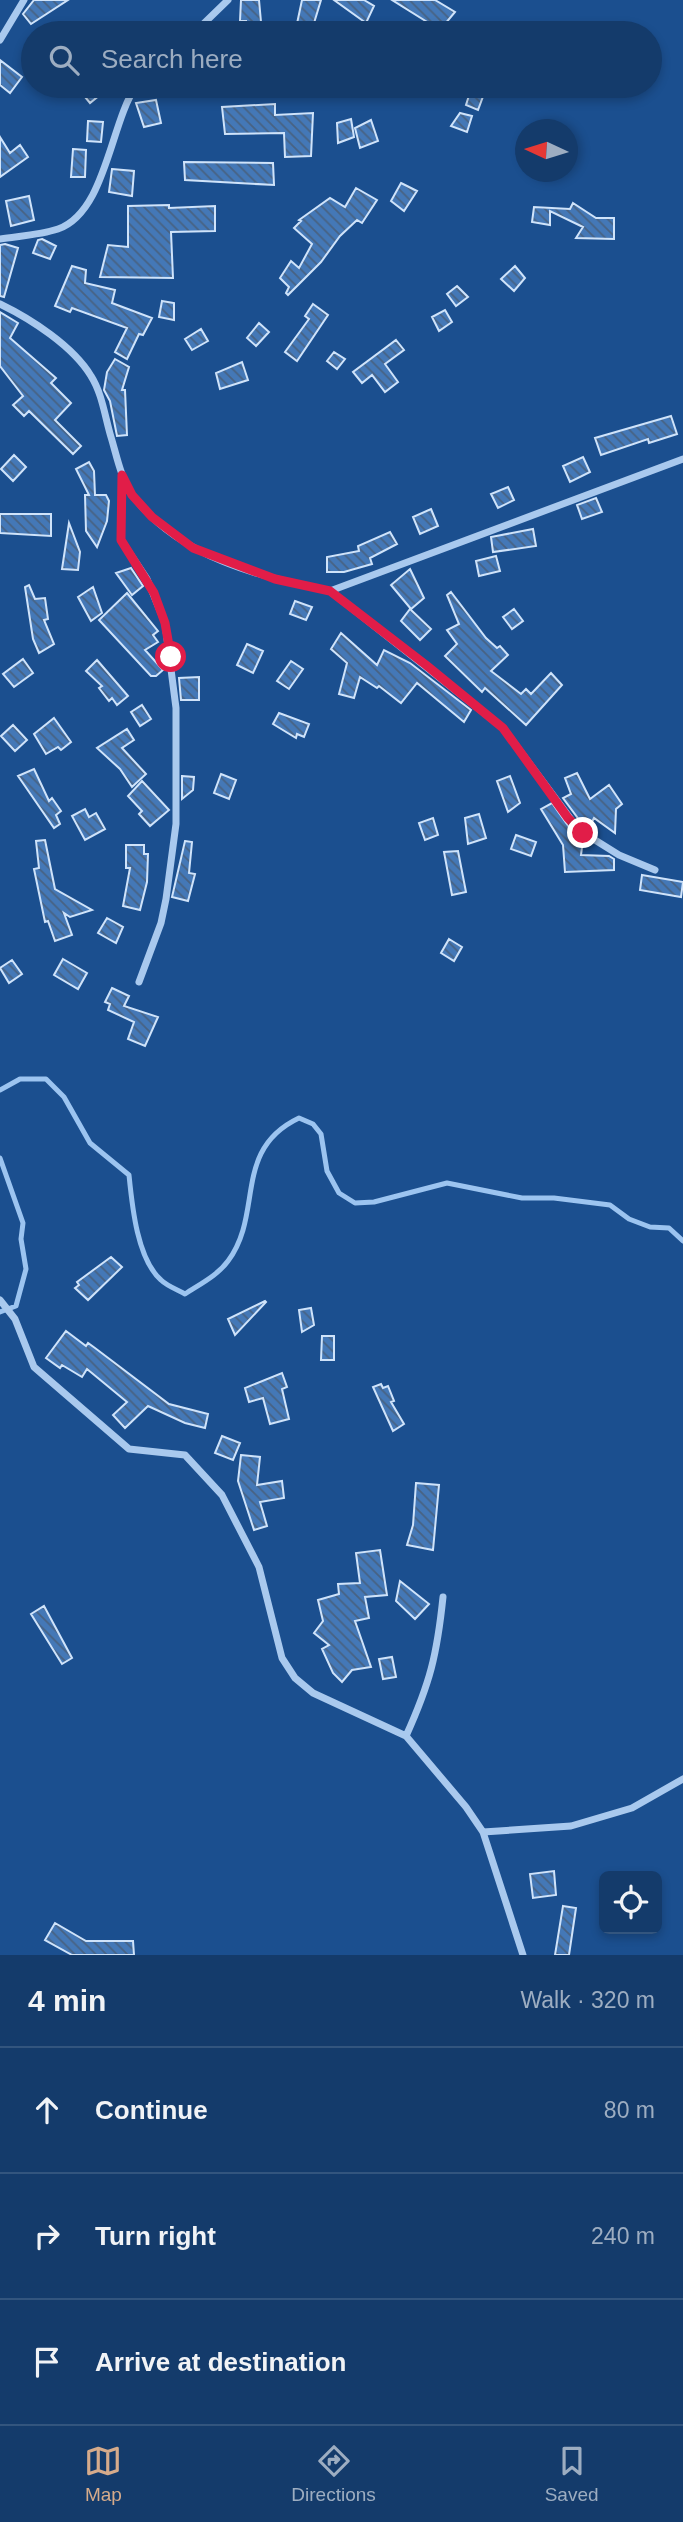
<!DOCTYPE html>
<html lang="en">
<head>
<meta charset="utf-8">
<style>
	:root { --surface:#143b6b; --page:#1d4271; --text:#f1f3f6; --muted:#9dadc1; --line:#33557e; --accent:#d6ab8b }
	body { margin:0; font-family:Arial,sans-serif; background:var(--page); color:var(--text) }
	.controls { position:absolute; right:21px; bottom:21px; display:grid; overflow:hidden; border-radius:10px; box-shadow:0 4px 10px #0003 }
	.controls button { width:63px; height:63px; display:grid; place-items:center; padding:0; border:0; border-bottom:2px solid var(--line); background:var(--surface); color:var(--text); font:35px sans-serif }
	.compass { position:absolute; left:515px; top:119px; width:63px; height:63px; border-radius:50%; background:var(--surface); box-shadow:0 4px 10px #0003; rotate:274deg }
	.stop { position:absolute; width:21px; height:21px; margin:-16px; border:5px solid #e11d48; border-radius:50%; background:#fff }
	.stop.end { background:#e11d48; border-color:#fff; box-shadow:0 2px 7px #0008 }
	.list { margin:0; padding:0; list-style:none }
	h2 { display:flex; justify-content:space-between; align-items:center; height:91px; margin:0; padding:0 28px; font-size:30px }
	h2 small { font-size:23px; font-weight:400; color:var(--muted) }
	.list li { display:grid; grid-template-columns:46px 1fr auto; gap:21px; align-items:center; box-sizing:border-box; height:126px; padding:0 28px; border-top:2px solid var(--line) }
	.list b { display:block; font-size:26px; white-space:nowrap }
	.list em { font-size:23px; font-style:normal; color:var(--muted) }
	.icon { flex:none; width:38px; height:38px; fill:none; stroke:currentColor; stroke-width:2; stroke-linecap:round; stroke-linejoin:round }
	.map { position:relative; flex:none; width:683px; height:1955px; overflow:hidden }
	.search { position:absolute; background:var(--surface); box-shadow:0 4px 10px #0003; left:21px; right:21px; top:21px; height:77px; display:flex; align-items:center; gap:18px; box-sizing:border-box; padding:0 24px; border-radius:38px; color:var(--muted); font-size:26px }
	.sheet { height:469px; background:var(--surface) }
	nav { display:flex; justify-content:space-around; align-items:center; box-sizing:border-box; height:98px; border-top:2px solid var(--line); background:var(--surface); font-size:19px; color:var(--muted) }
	nav a { display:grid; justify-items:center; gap:4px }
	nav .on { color:var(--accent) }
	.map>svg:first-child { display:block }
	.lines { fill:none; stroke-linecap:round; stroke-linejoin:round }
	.stream { stroke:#9cc4f0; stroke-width:5 }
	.building { fill:url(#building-back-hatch); stroke:#cfe3fa; stroke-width:2 }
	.street { stroke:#a9c9ee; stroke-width:7 }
	.route { stroke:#e11d48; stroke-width:9 }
</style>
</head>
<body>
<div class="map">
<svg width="683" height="1955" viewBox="0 0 683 1955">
	<defs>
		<pattern id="building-back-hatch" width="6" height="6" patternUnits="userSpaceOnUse" patternTransform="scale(1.75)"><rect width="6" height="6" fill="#4478b7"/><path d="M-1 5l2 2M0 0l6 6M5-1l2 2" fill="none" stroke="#486282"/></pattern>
	</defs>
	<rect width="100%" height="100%" fill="#1b4f8f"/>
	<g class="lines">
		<path class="stream" d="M0,1090L20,1079H46L64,1097L90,1143L129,1175C132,1205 137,1259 161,1280C167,1286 178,1290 185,1294C200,1284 218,1275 228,1261C264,1213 232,1150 299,1118L313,1124L321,1134L327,1171L339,1193L355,1203L374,1202L447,1183L522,1198H554L610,1205L629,1219L650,1227L669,1228L683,1241
			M0,1158L23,1223L21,1239L26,1269L16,1306L0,1312"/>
	</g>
	<path class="building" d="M34,0H68L31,24L23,14Z
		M241,0H259L262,33H246V21H240Z
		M302,0H321L311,33H295Z
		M334,0H364L374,6L366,23Z
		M392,0H435L455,12L440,30Z
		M0,60L22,77L10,93L0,85Z
		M76,86H111L90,103Z
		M472,86L485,91L478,110L466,105Z
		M156,100L161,123L144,127L136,103Z
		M275,104V115L313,113L311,156L285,157L284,133L225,134L222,107Z
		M460,113L472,116L467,132L451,126Z
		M351,119L354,137L338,143L337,123Z
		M371,120L378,141L360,148L355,128Z
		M88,121L103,122L101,142L87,141Z
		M0,137L10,153L20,145L28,157L0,177Z
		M73,149L86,150L85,177H71Z
		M184,162L273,163L274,185L185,180Z
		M112,169L134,171L132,196L109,192Z
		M401,183L417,191L404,211L391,201Z
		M356,188L377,200L362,223L357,220L340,236L321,262L288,295L286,293L289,287L280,278L291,261L299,268L312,244L294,228L301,221L299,220L330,198L345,207Z
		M29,196L34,220L11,226L6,201Z
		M573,203L596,218H614V239L576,238L583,227L550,211V225L532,222L534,207L570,209Z
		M169,205V208L215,206V231L171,232L173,278L100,277L108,245L128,247V206Z
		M42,239L56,246L50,259L33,253L38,240Z
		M5,244L18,248L4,297L0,296V245Z
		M72,266L86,270L85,283L115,290L112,303L152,318L143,335L139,334L127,359L115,352L127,328L72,308L70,312L55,306Z
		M515,266L525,278L514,291L501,279Z
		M457,286L468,297L456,306L447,294Z
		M162,301L174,303V320L159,317Z
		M313,304L328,315L297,361L285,352L309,319L305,316Z
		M445,310L452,322L439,331L432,317Z
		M0,312L18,323L10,338L56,378L51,383L71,403L55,420L81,446L73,454L29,411L24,416L13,405L23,396L0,366Z
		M259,323L269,332L256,346L247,338Z
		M201,329L208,341L192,350L185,339Z
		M396,340L404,350L385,364L398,382L385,392L372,375L362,383L353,372Z
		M334,352L345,359L337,369L327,361Z
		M115,359L129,367L122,390H125L127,435L117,436L110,401L104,390L107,372Z
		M242,362L248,380L220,389L216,373Z
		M671,416L677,434L649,443L648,439L601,455L595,438Z
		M14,455L26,467L13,481L1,469Z
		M583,457L590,472L570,482L563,466Z
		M89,462L94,471L95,495H106L109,501L107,521L97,547L86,531L85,495H89L76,469Z
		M508,487L514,500L498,508L491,494Z
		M596,498L602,512L582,519L577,505Z
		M431,509L438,526L420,534L413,517Z
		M0,514H51V536L0,533Z
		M69,523L80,552L78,570L62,569Z
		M533,529L536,546L493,552L491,537Z
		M390,532L397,544L370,558L372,564L344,572H327V557L359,551L358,546Z
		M496,556L500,571L479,576L476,561Z
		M131,568L143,586L132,595L116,573Z
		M410,569L424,598L411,609L391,585Z
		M29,585L35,599L45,598L48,619L44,620L54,644L39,653L33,639L25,587Z
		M93,587L102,613L91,621L78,597Z
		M451,592L486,638L497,648L500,646L508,655L491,671L521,694L526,689L531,694L551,673L562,685L526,725L485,688L482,692L445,656L457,644L447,630L459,624L447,595Z
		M127,593L158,631L153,635L158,642L145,650L163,670L156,676H151L99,620Z
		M295,601L312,607L306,620L290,614Z
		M410,609L431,629L420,640L401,621Z
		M514,609L523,621L512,629L503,617Z
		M341,633L377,665L384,650L410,663L471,710L464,722L417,683L401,703L379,686L377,688L360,677L354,698L339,694L347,663L331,649Z
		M247,644L263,651L253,673L237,665Z
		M23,659L33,673L14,687L3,674Z
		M97,660L128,696L117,705L112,698L109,701L99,688L102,686L86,671Z
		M291,661L303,669L289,689L277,681Z
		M199,677V700H181L179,678Z
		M142,705L151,719L140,726L131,712Z
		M279,713L309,724L304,737L297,734L296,738L273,724Z
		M54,718L71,742L61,750L58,747L46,754L34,734Z
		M13,725L27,740L15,751L1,736Z
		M127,729L134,740L122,748L146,774L132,787L120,769L97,748Z
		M34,769L49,801L52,798L61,811L56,815L60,824L54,828L18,776Z
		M577,773L590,799L609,785L622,804L616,809L615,833L594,818L588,829L583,825L563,798L571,794L565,778Z
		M221,774L236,780L229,799L214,793Z
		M182,776L194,777L193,790L182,799Z
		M510,776L520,803L508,812L497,781Z
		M142,781L169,810L150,826L139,814L142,811L128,796Z
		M552,803L574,834L583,840L581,855L609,856L614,859V870L565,872L563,845L541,809Z
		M85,809L89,817L96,813L105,829L85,840L72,816Z
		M479,814L486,838L468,844L465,818Z
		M433,818L438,835L425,840L419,823Z
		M516,835L536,842L531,856L511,849Z
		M45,840L55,889L92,910L70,917L64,913L72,935L55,941L48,921L45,922L34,869L39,868L36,841Z
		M185,841L192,842L189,873L195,874L188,901L172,897Z
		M126,845H144V854H148L147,882L140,910L123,906L130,868H126Z
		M458,851L466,892L452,895L444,852Z
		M642,875L683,882L681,897L640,890Z
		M107,918L123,927L116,943L98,933Z
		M449,939L462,947L454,961L441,953Z
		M63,959L87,973L78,989L54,975Z
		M12,960L22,974L9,983L0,968Z
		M112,988L129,996L124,1006L158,1017L145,1046L128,1039L134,1022L108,1010L110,1004L105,1002Z
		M111,1257L122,1267L88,1300L75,1288L79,1285L77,1282Z
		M265,1301L266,1302L235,1335L228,1319Z
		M311,1308L314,1325L302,1332L299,1310Z
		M66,1331L86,1346L88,1343L95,1348L169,1404L208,1414L205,1428L185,1423L148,1406L125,1428L113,1415L127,1402L87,1369L82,1377L62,1365L60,1368L46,1358Z
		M322,1336H334V1360H321Z
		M282,1373L287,1387L282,1389L289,1419L270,1424L263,1398L249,1402L245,1388Z
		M381,1384L383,1388L388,1386L394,1401L391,1402L404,1424L393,1431L373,1387Z
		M222,1436L240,1443L233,1460L215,1453Z
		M241,1455L260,1457L257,1485L282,1481L284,1498L260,1502L267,1526L254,1530L238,1481Z
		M416,1483L439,1485L433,1550L407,1545L413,1525Z
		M380,1550L387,1595L365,1597L369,1618L355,1621L371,1667L352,1670L342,1682L333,1673L322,1649L329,1645L314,1633L323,1621L318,1600L339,1594L338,1584L360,1583L356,1553Z
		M400,1581L429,1604L415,1619L396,1601Z
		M44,1606L72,1658L62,1664L31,1614Z
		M392,1657L396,1677L383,1679L379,1659Z
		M554,1871L556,1895L533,1898L530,1874Z
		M563,1906L576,1908L569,1955H555Z
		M55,1923L86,1941H133L134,1955H72L45,1940Z"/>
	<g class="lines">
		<path class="street" d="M194,33L228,0
			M0,40L24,0
			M0,239C19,236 40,235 58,229C106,212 110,124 136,86
			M0,304C31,319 73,346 91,376C102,393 105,417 111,437C117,457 121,479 133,496C179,557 259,577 330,591L683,459
			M122,478L121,540L147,579L165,623L176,708V824L166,899L161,923L139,982
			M330,591L503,728L579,830L619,855L655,870
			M0,1300L15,1319L34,1367L129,1449L185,1455L222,1495L259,1567L282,1658L295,1678L313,1693L406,1736L466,1807L483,1832L523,1955
			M406,1736C430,1683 437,1655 443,1597
			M483,1832L571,1826L632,1808L683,1779"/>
	</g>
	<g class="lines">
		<path class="route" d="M171,657L165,623L154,593L121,540L122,475L132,495L152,517L193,548L275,579L330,591L426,665L503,728L568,818L583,833"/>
	</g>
</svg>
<div class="controls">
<button><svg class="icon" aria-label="locate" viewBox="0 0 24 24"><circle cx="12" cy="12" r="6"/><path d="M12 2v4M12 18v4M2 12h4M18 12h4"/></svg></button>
</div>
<svg class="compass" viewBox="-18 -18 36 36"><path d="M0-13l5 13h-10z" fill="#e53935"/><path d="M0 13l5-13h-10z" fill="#9dadc1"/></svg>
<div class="stop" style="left:171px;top:657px"></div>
<div class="stop end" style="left:583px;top:833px"></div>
<div class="search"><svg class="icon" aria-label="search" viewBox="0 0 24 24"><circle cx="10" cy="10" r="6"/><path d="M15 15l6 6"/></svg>Search here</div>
</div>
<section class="sheet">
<h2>4 min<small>Walk · 320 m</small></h2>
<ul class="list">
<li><svg class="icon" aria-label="ahead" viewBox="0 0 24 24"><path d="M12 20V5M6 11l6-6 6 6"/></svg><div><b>Continue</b></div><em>80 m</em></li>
<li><svg class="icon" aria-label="right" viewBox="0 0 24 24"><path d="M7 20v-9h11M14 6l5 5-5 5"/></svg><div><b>Turn right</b></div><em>240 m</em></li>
<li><svg class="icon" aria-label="arrive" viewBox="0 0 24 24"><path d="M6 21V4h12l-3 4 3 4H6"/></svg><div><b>Arrive at destination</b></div></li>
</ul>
</section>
<nav>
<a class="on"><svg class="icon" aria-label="map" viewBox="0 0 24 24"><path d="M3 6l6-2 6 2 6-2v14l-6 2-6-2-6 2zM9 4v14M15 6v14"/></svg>Map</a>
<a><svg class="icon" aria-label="directions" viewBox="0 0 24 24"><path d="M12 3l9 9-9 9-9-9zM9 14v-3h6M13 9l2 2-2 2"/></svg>Directions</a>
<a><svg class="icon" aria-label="saved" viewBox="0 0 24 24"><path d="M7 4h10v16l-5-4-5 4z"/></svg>Saved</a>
</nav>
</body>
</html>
